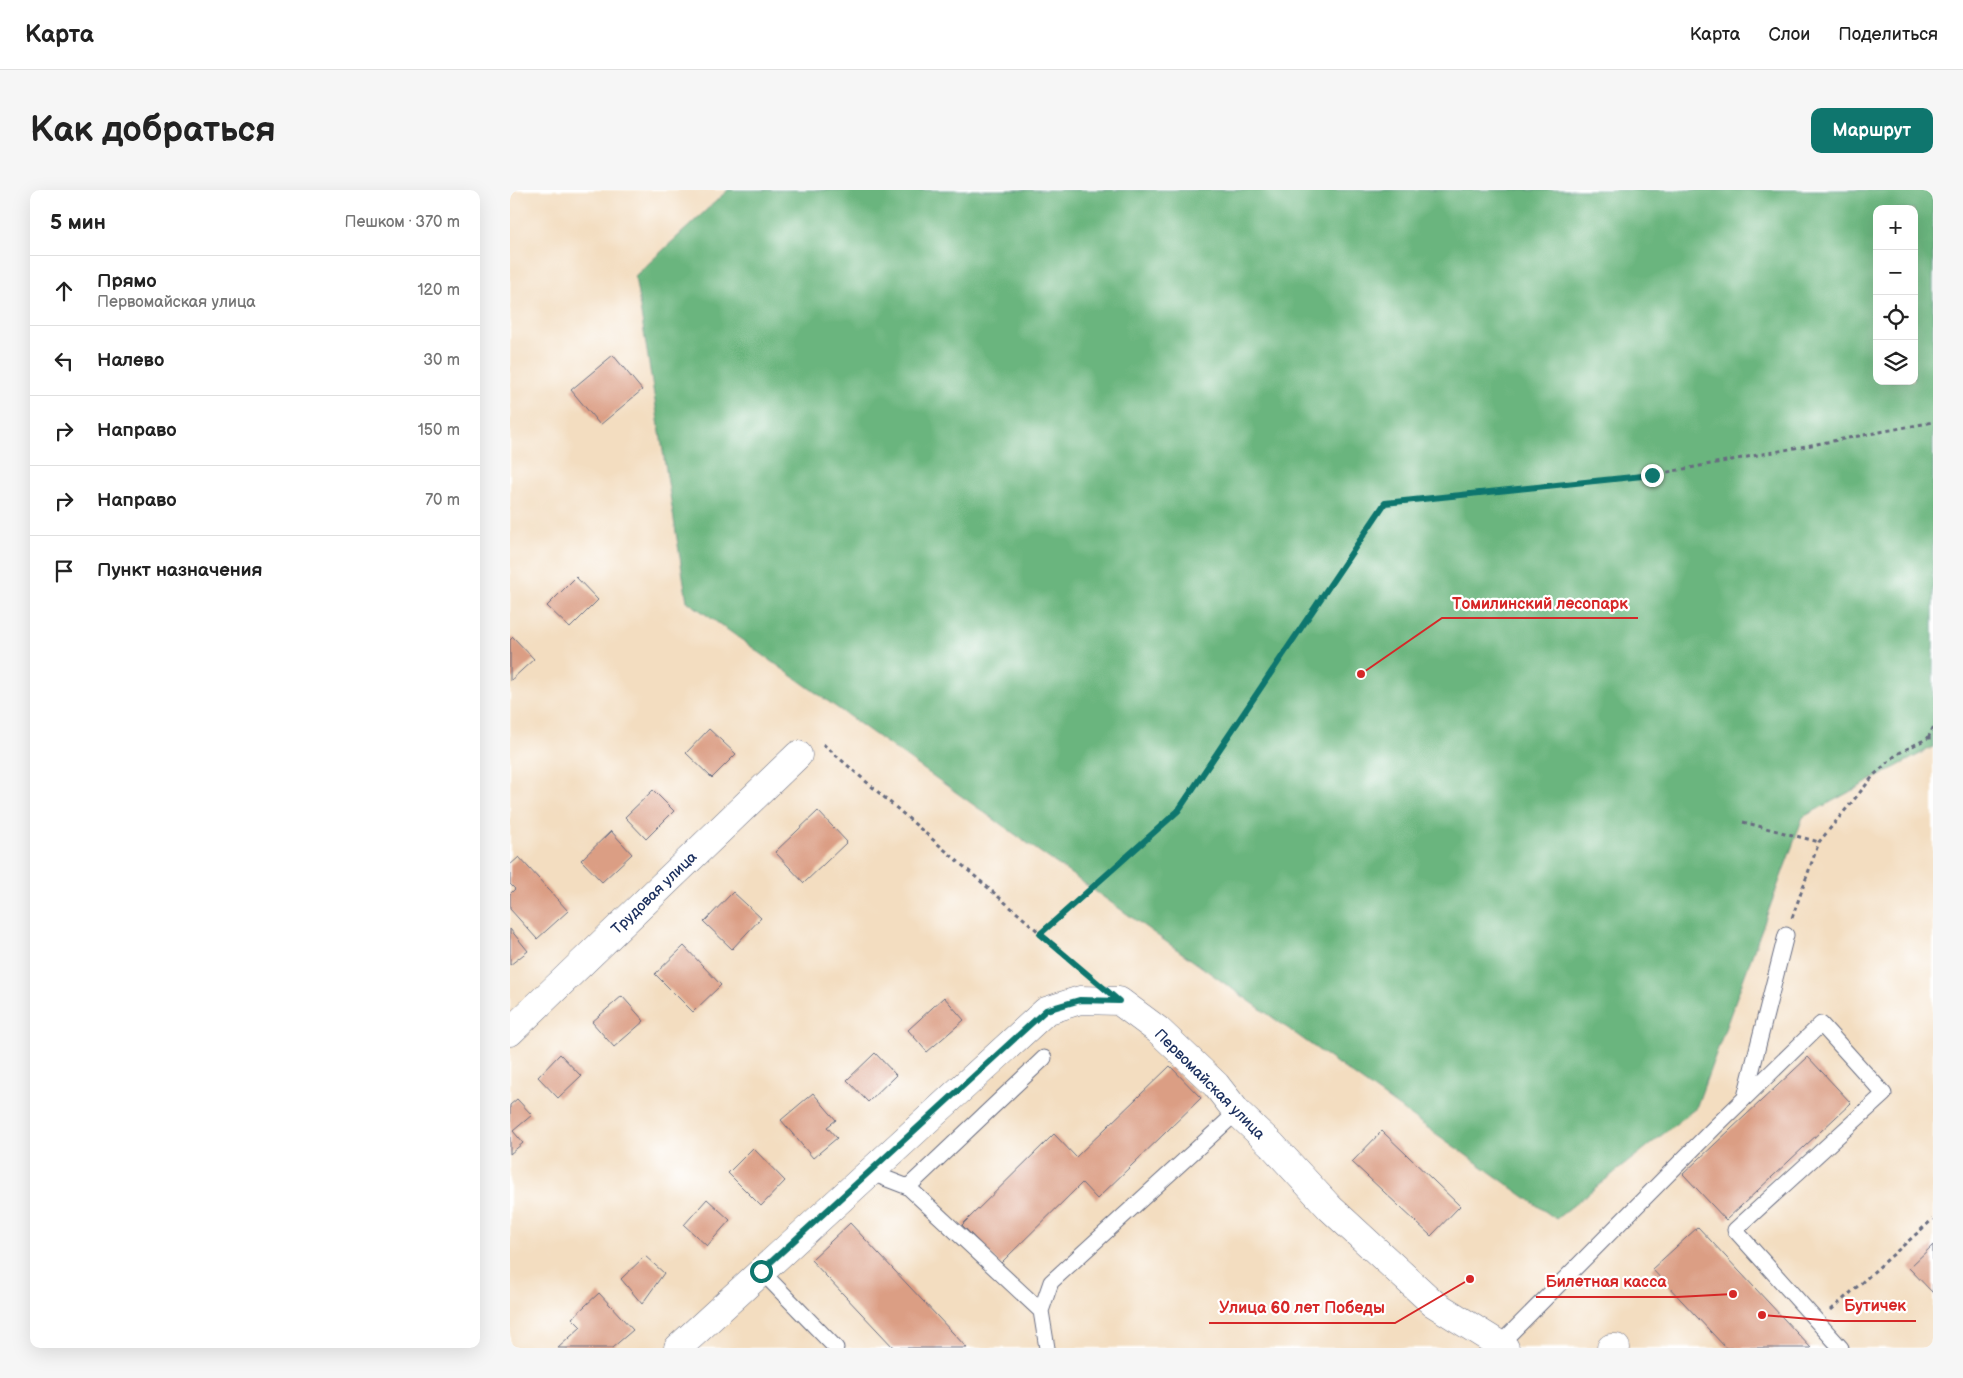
<!DOCTYPE html>
<html lang="ru">
<head>
<meta charset="utf-8">
<style>
	:root { --surface:#fff; --page:#f6f6f6; --text:#222; --muted:#767676; --line:#e0e0e0; --accent:#0f766e }
	body { margin:0; font-family:"Balsamiq Sans",sans-serif; background:var(--page); color:var(--text) }
	.controls { position:absolute; right:15px; top:15px; display:grid; overflow:hidden; border-radius:10px; box-shadow:0 5px 20px #0002 }
	.controls button { width:45px; height:45px; display:grid; place-items:center; padding:0; border:0; border-bottom:1px solid var(--line); background:var(--surface); color:var(--text); font:25px sans-serif }
	.stop { position:absolute; width:15px; height:15px; margin:-11px; border:4px solid #0f766e; border-radius:50%; background:#fff }
	.stop.end { background:#0f766e; border-color:#fff; box-shadow:0 1px 5px #0008 }
	.list { margin:0; padding:0; list-style:none }
	h2 { display:flex; justify-content:space-between; align-items:center; height:65px; margin:0; padding:0 20px; font-size:21px }
	h2 small { font-size:16px; font-weight:400; color:var(--muted) }
	.list li { display:grid; grid-template-columns:32px 1fr auto; gap:15px; align-items:center; box-sizing:border-box; height:70px; padding:0 20px; border-top:1px solid var(--line) }
	.list b { display:block; font-size:19px; white-space:nowrap }
	.list p { margin:0; font-size:16px; white-space:nowrap; color:var(--muted) }
	.list em { font-size:16px; font-style:normal; color:var(--muted) }
	.icon { flex:none; width:28px; height:28px; fill:none; stroke:currentColor; stroke-width:2; stroke-linecap:round; stroke-linejoin:round }
	.map { position:relative; flex:none; width:1423px; height:1158px; overflow:hidden; border-radius:10px }
	header { display:flex; align-items:center; gap:30px; box-sizing:border-box; height:70px; padding:0 25px; background:var(--surface); border-bottom:1px solid var(--line) }
	header strong { font-size:24px }
	nav { display:flex; gap:28px; margin-inline-start:auto; font-size:18px }
	.intro { display:flex; align-items:center; justify-content:space-between; box-sizing:border-box; height:120px; padding:0 30px }
	h1 { margin:0; font-size:35px }
	.button { padding:12px 22px; border-radius:10px; background:var(--accent); color:#fff; font-size:18px; font-weight:700 }
	main { display:flex; gap:30px; padding:0 30px }
	aside { flex:1; background:var(--surface); border-radius:10px; box-shadow:0 5px 20px #0002 }
	.map>svg:first-child { display:block }
	.forest { fill:#6ab57e; stroke:#42726e; fill-rule:evenodd }
	.building { fill:#db9e84 }
	.lines { fill:none; stroke-linecap:round; stroke-linejoin:round }
	.service-casing { stroke:#676c80; stroke-width:17 }
	.minor-casing { stroke:#676c80; stroke-width:29 }
	.path { stroke:#676c80; stroke-width:3; stroke-dasharray:4 4; stroke-linecap:butt }
	.service { stroke:#fff; stroke-width:15 }
	.minor { stroke:#fff; stroke-width:28 }
	.route { stroke:#0f766e; stroke-width:6 }
	.labels { text-anchor:middle; stroke-width:4.5; stroke-linejoin:round; paint-order:stroke }
	.street-label { font-size:15px; fill:#1b2f5e; stroke:#fff }
	.leader { fill:none; stroke:#d62828; stroke-width:2 }
	.callout-dot { fill:#d62828; stroke:#fff; stroke-width:2 }
	.callout-label { font-size:16px; text-anchor:middle; font-weight:bold; fill:#d62828; stroke:#fff; stroke-width:4.5; stroke-linejoin:round; paint-order:stroke }
</style>
</head>
<body>
<header>
<strong>Карта</strong>
<nav><a>Карта</a><a>Слои</a><a>Поделиться</a></nav>
</header>
<div class="intro"><h1>Как добраться</h1><a class="button">Маршрут</a></div>
<main>
<aside>
<h2>5 мин<small>Пешком · 370 m</small></h2>
<ul class="list">
<li><svg class="icon" aria-label="ahead" viewBox="0 0 24 24"><path d="M12 20V5M6 11l6-6 6 6"/></svg><div><b>Прямо</b><p>Первомайская улица</p></div><em>120 m</em></li>
<li><svg class="icon" aria-label="left" viewBox="0 0 24 24"><path d="M17 20v-9H6M10 6l-5 5 5 5"/></svg><div><b>Налево</b></div><em>30 m</em></li>
<li><svg class="icon" aria-label="right" viewBox="0 0 24 24"><path d="M7 20v-9h11M14 6l5 5-5 5"/></svg><div><b>Направо</b></div><em>150 m</em></li>
<li><svg class="icon" aria-label="right" viewBox="0 0 24 24"><path d="M7 20v-9h11M14 6l5 5-5 5"/></svg><div><b>Направо</b></div><em>70 m</em></li>
<li><svg class="icon" aria-label="arrive" viewBox="0 0 24 24"><path d="M6 21V4h12l-3 4 3 4H6"/></svg><div><b>Пункт назначения</b></div></li>
</ul>
</aside>
<div class="map">
<svg width="1423" height="1158" viewBox="0 0 1423 1158">
	<rect width="100%" height="100%" fill="#fff"/>
	<filter id="ink" filterUnits="userSpaceOnUse"><feTurbulence type="fractalNoise" baseFrequency=".02" numOctaves="2"/><feDisplacementMap in="SourceGraphic" scale="10" xChannelSelector="R" yChannelSelector="G"/><feConvolveMatrix kernelMatrix="1 2 1 2 8 2 1 2 1" color-interpolation-filters="sRGB"/></filter>
	<filter id="wash" filterUnits="userSpaceOnUse"><feTurbulence type="fractalNoise" baseFrequency=".0096" numOctaves="4" result="noise"/><feDisplacementMap in="SourceGraphic" scale="20" xChannelSelector="R" yChannelSelector="G"/><feGaussianBlur stdDeviation="1.12" result="paint"/><feColorMatrix in="noise" values="0 0 0 0 0 0 0 0 0 0 0 0 0 0 0 0 0 1.4 0 .05"/><feComposite in="paint" operator="in"/></filter>
	<g filter="url(#wash)">
		<rect width="100%" height="100%" fill="#f3ddc0"/>
		<path class="forest" d="M218,0H1423V557L1293,627L1186,918L1046,1029L177,411L125,86ZM1367,19H1404V191H1367Z"/>
		<g id="blocks">
			<path class="building" d="M103,165L132,200L90,235L61,200Z
				M66,387L88,410L60,438L37,416Z
				M3,447L24,469L0,491V450Z
				M199,539L226,564L202,588L176,563Z
				M143,600L164,621L136,649L115,627Z
				M308,621L337,652L294,693L265,662Z
				M101,641L122,664L92,692L71,670Z
				M9,667L58,721L27,749L0,719V704L5,699L0,694V675Z
				M223,702L251,728L222,759L194,732Z
				M0,739L18,761L0,775Z
				M174,756L211,795L183,822L145,784Z
				M112,806L134,831L104,857L82,832Z
				M434,807L454,830L417,862L398,840Z
				M365,863L386,885L358,912L337,890Z
				M50,864L71,886L48,908L28,887Z
				M1298,867L1341,913L1216,1030L1173,984Z
				M660,876L691,908L587,1009L572,993L490,1074L452,1035L544,944L566,967Z
				M303,903L326,930L317,937L327,948L303,968L271,930Z
				M7,909L22,925L3,941L13,953L0,964V915Z
				M872,941L950,1016L921,1046L842,972Z
				M243,958L275,991L251,1016L218,983Z
				M197,1009L220,1030L197,1056L174,1035Z
				M340,1033L457,1158H384L301,1070Z
				M1188,1037L1301,1158H1216L1142,1079Z
				M1423,1055V1103L1399,1078Z
				M135,1066L154,1083L132,1114L111,1089Z
				M89,1103L123,1140L102,1158H48L71,1137L62,1128Z"/>
		</g>
	</g>
	<g filter="url(#ink)">
		<use href="#blocks" fill-opacity="0" stroke="#676c80" stroke-width="1"/>
		<g class="lines">
			<defs>
				<path id="service" d="M1235,907L1276,745
					M359,982L398,997L531,1121L537,1158
					M398,997L534,868
					M251,1081L326,1158
					M531,1121L541,1092L727,922
					M990,1154L1205,937L1311,834L1374,904L1225,1040L1331,1158"/>
				<path id="minor" d="M0,842L288,565
					M168,1158L536,821L570,810L609,811L648,840L706,895L727,922L762,955L820,1018L923,1113L995,1158
					M1101,1158H1106"/>
			</defs>
			<use href="#service" class="service-casing"/>
			<use href="#minor" class="minor-casing"/>
			<path class="path" d="M1418,548L1423,538
				M313,554L576,783
				M1233,632L1309,652
				M1282,728L1309,652L1365,584L1387,564L1418,548H1423
				M530,744L668,621L875,313L1142,285L1423,232
				M1321,1120L1423,1029"/>
			<use href="#service" class="service"/>
			<use href="#minor" class="minor"/>
		</g>
	</g>
	<g class="lines" filter="url(#ink)">
		<path class="route" d="M251,1081L536,820L570,810L609,811L530,744L668,621L875,313L1142,285"/>
	</g>
	<g class="labels">
		<g class="street-label">
			<text transform="translate(144 703) rotate(-44)" y="5">Трудовая улица</text>
			<text transform="translate(700 894) rotate(45)" y="5">Первомайская улица</text>
		</g>
	</g>
	<path class="leader" d="M851 484L932 428H1128M1223 1104L1167 1107H1026M1252 1125L1324 1131H1406M960 1089L885 1133H699"/>
	<g class="callout-dot">
		<circle cx="851" cy="484" r="5"/>
		<circle cx="1223" cy="1104" r="5"/>
		<circle cx="1252" cy="1125" r="5"/>
		<circle cx="960" cy="1089" r="5"/>
	</g>
	<g class="callout-label">
		<text x="1030" y="419">Томилинский лесопарк</text>
		<text x="1096" y="1097">Билетная касса</text>
		<text x="1365" y="1121">Бутичек</text>
		<text x="792" y="1123">Улица 60 лет Победы</text>
	</g>
</svg>
<div class="controls">
<button>+</button>
<button>−</button>
<button><svg class="icon" aria-label="locate" viewBox="0 0 24 24"><circle cx="12" cy="12" r="6"/><path d="M12 2v4M12 18v4M2 12h4M18 12h4"/></svg></button>
<button><svg class="icon" aria-label="layers" viewBox="0 0 24 24"><path d="M12 4l9 5-9 5-9-5zM3 14l9 5 9-5"/></svg></button>
</div>
<div class="stop" style="left:251px;top:1081px"></div>
<div class="stop end" style="left:1142px;top:285px"></div>
</div>
</main>
</body>
</html>
